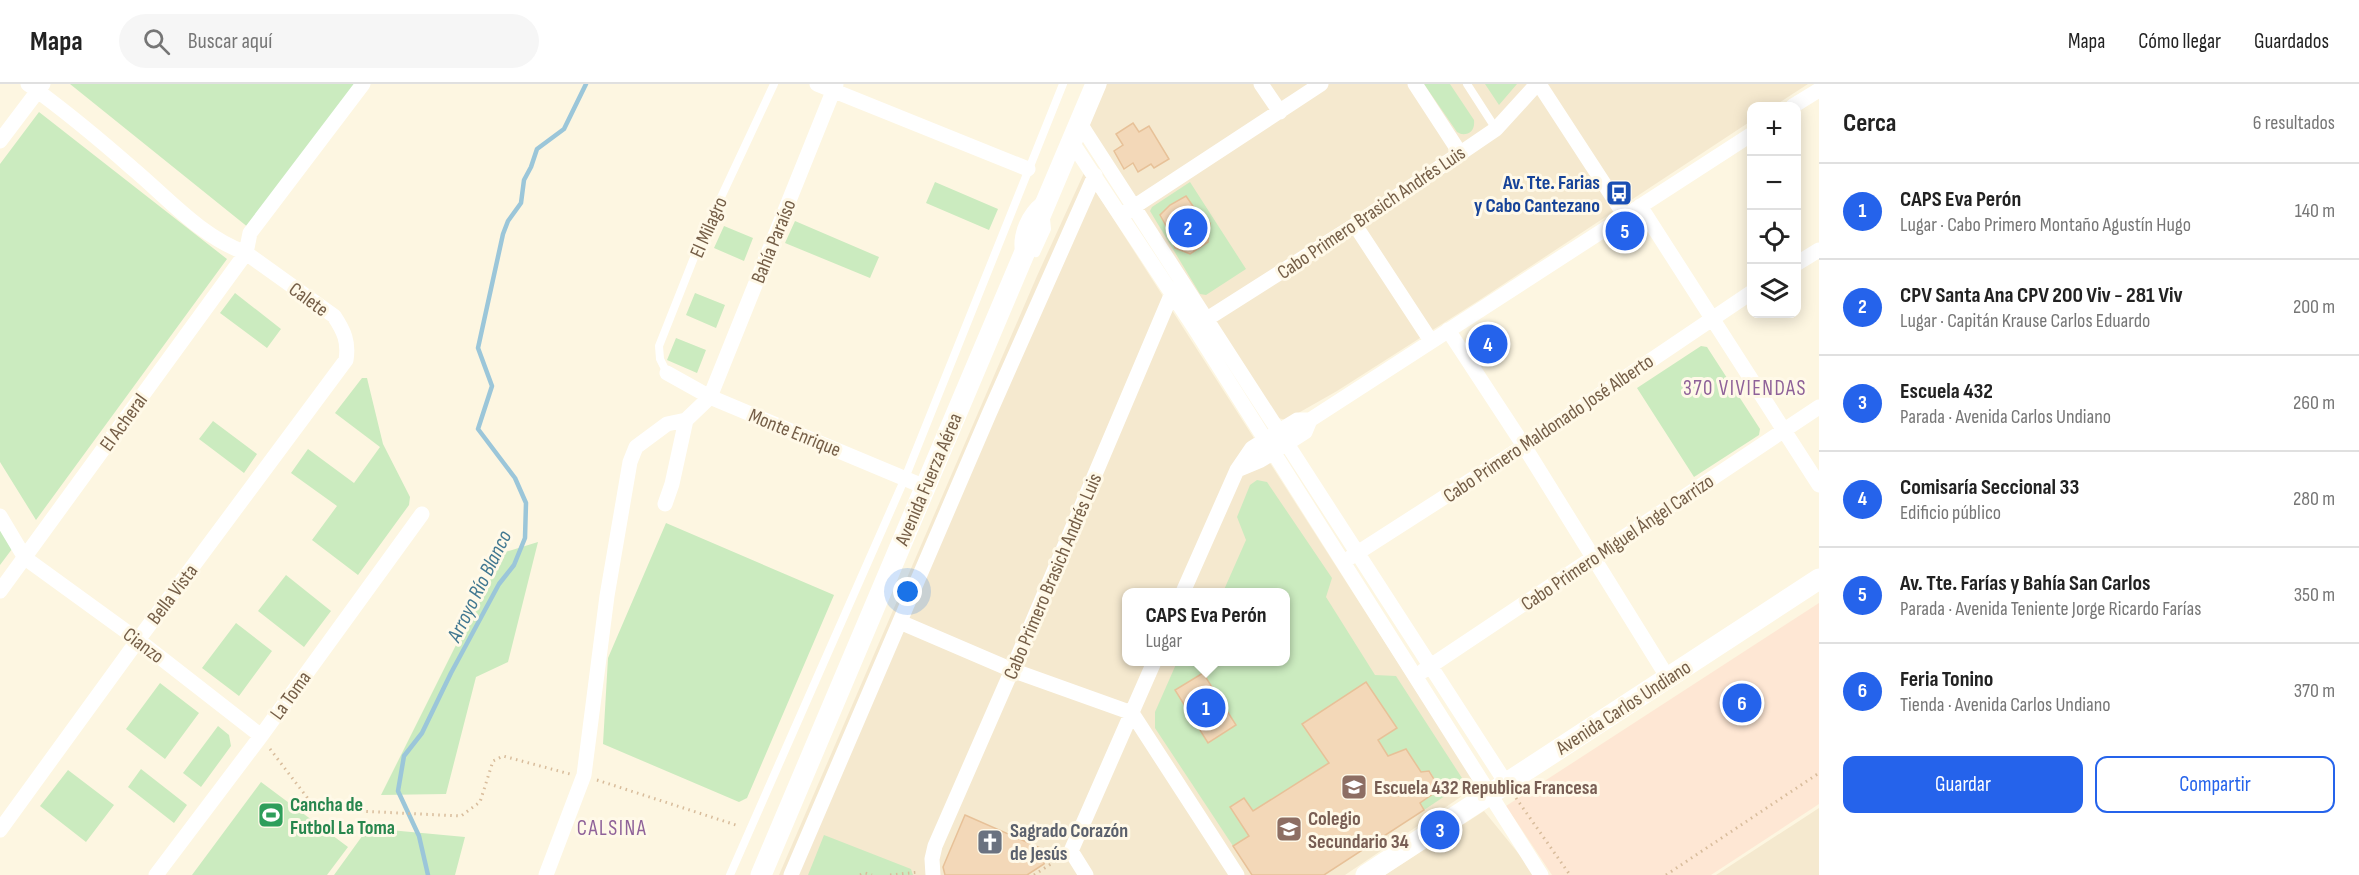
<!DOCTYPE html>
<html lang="es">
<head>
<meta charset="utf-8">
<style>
	:root { --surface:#fff; --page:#f6f6f6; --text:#222; --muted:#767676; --line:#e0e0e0; --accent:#2563eb }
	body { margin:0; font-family:"Sofia Sans Condensed",sans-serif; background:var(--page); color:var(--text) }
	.controls { position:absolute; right:18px; top:18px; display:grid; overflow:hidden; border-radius:12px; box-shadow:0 3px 15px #0003 }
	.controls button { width:54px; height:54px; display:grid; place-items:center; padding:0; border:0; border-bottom:2px solid var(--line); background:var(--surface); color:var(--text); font:30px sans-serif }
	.you { position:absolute; left:908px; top:508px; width:21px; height:21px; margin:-15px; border:4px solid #fff; border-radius:50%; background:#1a73e8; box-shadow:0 0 0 9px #1a73e833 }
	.badge { display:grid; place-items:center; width:39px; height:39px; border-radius:50%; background:var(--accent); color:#fff; font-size:20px; font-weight:700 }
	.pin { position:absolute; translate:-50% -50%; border:3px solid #fff; box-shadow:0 2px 6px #0006 }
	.popup { position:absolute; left:1122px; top:504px; width:168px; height:78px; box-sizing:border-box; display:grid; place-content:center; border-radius:12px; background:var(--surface); filter:drop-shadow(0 2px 4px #0005); font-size:20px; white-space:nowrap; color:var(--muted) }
	.popup b { font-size:22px; color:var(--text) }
	.popup::after { content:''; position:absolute; left:50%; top:100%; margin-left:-12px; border:12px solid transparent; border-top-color:var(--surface) }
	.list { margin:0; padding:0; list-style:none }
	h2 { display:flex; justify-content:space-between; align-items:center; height:78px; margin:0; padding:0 24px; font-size:26px }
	h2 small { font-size:20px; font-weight:400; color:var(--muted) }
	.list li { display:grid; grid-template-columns:39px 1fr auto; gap:18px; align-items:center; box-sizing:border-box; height:96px; padding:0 24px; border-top:2px solid var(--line) }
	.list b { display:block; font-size:22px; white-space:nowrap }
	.list p { margin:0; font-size:20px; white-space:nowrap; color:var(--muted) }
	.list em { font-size:20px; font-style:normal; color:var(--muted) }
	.actions { display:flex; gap:12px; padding:18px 24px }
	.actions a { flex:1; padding:14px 0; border:2px solid var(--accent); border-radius:12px; text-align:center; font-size:21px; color:var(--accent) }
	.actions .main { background:var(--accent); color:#fff }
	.icon { flex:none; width:33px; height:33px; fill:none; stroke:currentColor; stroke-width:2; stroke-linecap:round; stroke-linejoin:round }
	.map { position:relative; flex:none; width:1819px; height:791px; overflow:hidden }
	header { display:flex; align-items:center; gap:36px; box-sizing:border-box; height:84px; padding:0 30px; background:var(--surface); border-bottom:2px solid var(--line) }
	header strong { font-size:28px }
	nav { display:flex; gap:33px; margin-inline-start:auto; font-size:21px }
	.search { width:420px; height:54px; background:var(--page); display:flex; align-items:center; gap:15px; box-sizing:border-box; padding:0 21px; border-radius:33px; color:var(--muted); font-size:22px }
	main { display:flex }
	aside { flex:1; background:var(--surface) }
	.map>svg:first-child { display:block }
	.residential { fill:#f5e9cf; fill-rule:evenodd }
	.commercial { fill:#fee7d4 }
	.green { fill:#cbebbf }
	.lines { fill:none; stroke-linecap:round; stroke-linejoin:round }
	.stream { stroke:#9bc6d9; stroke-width:4.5 }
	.building { fill:#f3d8b8; stroke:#e7c198; stroke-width:1.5 }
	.path { stroke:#d8bc9b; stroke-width:3; stroke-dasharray:1.5 4.5; stroke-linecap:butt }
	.lane { stroke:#fff; stroke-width:8 }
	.street { stroke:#fff; stroke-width:15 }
	.secondary { stroke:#fff; stroke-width:21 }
	.labels { text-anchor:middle; stroke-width:6; stroke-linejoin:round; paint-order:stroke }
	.transit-label { font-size:20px; font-weight:bold; fill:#164399; stroke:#fff9e8; text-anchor:end }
	.street-label { font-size:20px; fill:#755e47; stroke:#fff9e8 }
	.education-label { font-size:20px; font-weight:bold; fill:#785e54; stroke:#fff9e8; text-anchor:start }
	.leisure-label { font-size:20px; font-weight:bold; fill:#27864d; stroke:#fff9e8; text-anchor:start }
	.worship-label { font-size:20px; font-weight:bold; fill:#5b616d; stroke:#fff9e8; text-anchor:start }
	.neighbourhood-label { font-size:21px; letter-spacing:1.5px; fill:#8f6299; stroke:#fff9e8 }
	.water-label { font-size:21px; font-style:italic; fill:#427891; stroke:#fff9e8 }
</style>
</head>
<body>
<header>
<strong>Mapa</strong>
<div class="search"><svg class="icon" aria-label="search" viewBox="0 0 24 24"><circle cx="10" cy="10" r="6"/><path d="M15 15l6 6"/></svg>Buscar aquí</div>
<nav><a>Mapa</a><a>Cómo llegar</a><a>Guardados</a></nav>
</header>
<main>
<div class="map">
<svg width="1819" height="791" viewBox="0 0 1819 791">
	<rect width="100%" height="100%" fill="#fdf6e1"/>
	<path class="residential" d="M1107,0H1808L1774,22H1752L1751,37L1478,217L1337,307L1286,336L1278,334L1096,53L1088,37Z
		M1084,89L1477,702L1345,791H779L1037,192ZM1126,508H1286V578H1126Z
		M1819,724V791H1716Z
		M1484,727L1536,791H1385Z"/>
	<path class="commercial" d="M1819,519V720L1711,791H1552L1506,722Z"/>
	<path class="green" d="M70,0H360L249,144Z
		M1424,0H1450L1474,36C1475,46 1470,51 1461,50L1457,48Z
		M1485,0H1517L1499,21Z
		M39,28L227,175L36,436L0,378V80Z
		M935,98L998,125L989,146L926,119Z
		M1190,98L1246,185L1206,211L1200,210L1150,127L1152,123Z
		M795,137L879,173L870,194L785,159Z
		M724,142L753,154L744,177L714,164Z
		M235,209L281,245L267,264L220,229Z
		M695,209L725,221L716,244L686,231Z
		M676,254L706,266L697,289L667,276Z
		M1701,262L1707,263L1760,345L1759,351L1694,393L1637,304Z
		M362,294H367L383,360L410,413L409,421L358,491L312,456L337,422L291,389L308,365L354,399L380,363L335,329Z
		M213,337L257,370L244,389L199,355Z
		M1257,396L1267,398L1332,494L1326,513L1375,591L1396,592L1462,694L1460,702L1424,726L1420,719L1439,704L1430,687L1421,688L1406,666L1388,672L1378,656L1396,644L1366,598L1302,640L1329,679L1253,727L1244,714L1231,723L1249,752L1233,762L1155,644V628L1177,578H1286V508H1223L1246,456L1237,433L1250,401Z
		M0,437L15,461L0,481Z
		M666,439L834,511L747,714L739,718L603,660L608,574Z
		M538,458L508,578L476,593L446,710L381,711L502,469Z
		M286,491L331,527L304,563L258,527Z
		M236,539L272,567L239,612L202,584Z
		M160,599L199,629L165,675L126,645Z
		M218,642L229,651L231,662L201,703L183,689Z
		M141,685L187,721L174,739L128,703Z
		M68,686L114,721L86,758L40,722Z
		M261,698L348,763L327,791H192Z
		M368,744L465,753L455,791H334Z
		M824,751L911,785L913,791H808Z"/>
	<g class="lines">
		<path class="stream" d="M428,791L419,752L398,707L404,672L422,649L451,589L499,500L514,481L525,454L526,419L515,394L478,345L492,302L478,264L503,150L508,137L521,119L524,96L531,83L537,65L564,45L586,0"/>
	</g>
	<path class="building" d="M1133,39L1139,48L1149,42L1169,75L1154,84L1151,80L1138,88L1133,79L1124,85L1114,67L1123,61L1116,50Z
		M1186,112L1199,131L1210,139L1208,158L1190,170L1175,164L1170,149L1160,131L1170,121Z
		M1203,589L1236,641L1208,659L1175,606Z
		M1366,598L1397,644L1378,656L1388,672L1406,665L1421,688L1429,687L1440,705L1420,719L1424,726L1324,791H1252L1233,762L1249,752L1230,723L1244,714L1253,727L1329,679L1302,640Z
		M965,731L1047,767L1044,780L1027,791H945L943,783Z"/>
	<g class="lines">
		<path class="path" d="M270,665L316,725L461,732L480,718L493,677L503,672L570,690
			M597,696L739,742
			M1516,714L1570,791
			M860,791L865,789L872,791
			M890,791L919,788
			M1034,791L1060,774
			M1666,791L1819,689"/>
		<path class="lane" d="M1467,0L1496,45
			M1019,167C1016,149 1026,128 1040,117
			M1036,169L1047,145L1046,135
			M667,289L660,275L659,262L701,156L774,0
			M730,791L905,394L1063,0"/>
		<path class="street" d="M817,0L1028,85
			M1261,0L1280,28
			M1415,0L1460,69
			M1539,0L1625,132
			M1793,22L1819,6
			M1079,38L1506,699
			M0,57L43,0
			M1071,57L1194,243L1541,791
			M1640,122L1819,401
			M1126,128L1321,0
			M1355,141L1431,257
			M1796,180L1819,166
			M1199,240L1355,141L1496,45L1537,0
			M1448,246L1524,362L1668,594
			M667,289L710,313L925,403
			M1237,386L1261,376L1305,348L1310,336
			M665,420L672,400L686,336
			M0,432L25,474L138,556L261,652
			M1351,473L1524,362L1752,208
			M0,507L246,169L250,149L363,0
			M1183,508L1237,386L1252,364L1297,336H1310L1752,50
			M900,538L1012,586L1132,629L1237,791
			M1423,587L1819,323
			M0,746L138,556L346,276C349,258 344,247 334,232L246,169C200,152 169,115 132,84C99,55 64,26 28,0
			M156,791L261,652L422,430
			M546,791L584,691L607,512L630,378L636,363L667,340L686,336L710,313L836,0
			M791,791L989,330L1095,91
			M933,791L932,775L935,762L1012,586L1172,209L1178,204
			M1086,791L1071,767L1154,578"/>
		<path class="secondary" d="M761,791L1096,0
			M1366,791L1819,495"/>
	</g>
	<defs>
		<symbol id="bus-square" viewBox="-11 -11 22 22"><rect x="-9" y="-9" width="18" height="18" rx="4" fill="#1a4fb4" stroke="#fff9e8"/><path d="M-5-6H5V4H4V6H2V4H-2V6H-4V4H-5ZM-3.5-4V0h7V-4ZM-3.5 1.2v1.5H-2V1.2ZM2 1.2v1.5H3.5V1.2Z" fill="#fff"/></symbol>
		<symbol id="school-square" viewBox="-11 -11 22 22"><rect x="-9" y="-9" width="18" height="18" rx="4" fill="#8d6e63" stroke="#fff9e8"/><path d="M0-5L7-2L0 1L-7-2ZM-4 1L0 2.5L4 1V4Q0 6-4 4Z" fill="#fff"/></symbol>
		<symbol id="stadium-square" viewBox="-11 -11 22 22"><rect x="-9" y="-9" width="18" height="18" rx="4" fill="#2e9e5b" stroke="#fff9e8"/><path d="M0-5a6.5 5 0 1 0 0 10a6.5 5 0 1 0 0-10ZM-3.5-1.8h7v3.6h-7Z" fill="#fff"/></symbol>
		<symbol id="church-square" viewBox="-11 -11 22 22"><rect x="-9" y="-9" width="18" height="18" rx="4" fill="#6b7280" stroke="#fff9e8"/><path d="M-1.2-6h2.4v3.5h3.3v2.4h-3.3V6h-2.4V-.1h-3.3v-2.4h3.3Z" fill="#fff"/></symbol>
	</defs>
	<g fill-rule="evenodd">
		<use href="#bus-square" x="1604" y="94" width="30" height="30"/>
		<use href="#school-square" x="1339" y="688" width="30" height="30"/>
		<use href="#stadium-square" x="256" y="716" width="30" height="30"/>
		<use href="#school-square" x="1274" y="730" width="30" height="30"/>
		<use href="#church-square" x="975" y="743" width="30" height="30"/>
	</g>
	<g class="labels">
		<g class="transit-label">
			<text x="1600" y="105">Av. Tte. Farias<tspan x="1600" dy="23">y Cabo Cantezano</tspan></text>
		</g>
		<g class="street-label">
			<text transform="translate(1371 128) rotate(-34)" y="7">Cabo Primero Brasich Andrés Luis</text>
			<text transform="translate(708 143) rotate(-66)" y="7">El Milagro</text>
			<text transform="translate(773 157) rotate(-68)" y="7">Bahía Paraíso</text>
			<text transform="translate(309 215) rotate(36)" y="7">Calete</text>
			<text transform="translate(123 338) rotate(-54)" y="7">El Acheral</text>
			<text transform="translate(1548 344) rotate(-34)" y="7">Cabo Primero Maldonado José Alberto</text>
			<text transform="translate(795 348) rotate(22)" y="7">Monte Enrique</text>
			<text transform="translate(928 395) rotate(-67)" y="7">Avenida Fuerza Aérea</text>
			<text transform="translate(1617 458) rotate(-34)" y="7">Cabo Primero Miguel Ángel Carrizo</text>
			<text transform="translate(1052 492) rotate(-67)" y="7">Cabo Primero Brasich Andrés Luis</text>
			<text transform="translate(172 510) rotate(-53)" y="7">Bella Vista</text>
			<text transform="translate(144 561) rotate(37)" y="7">Cianzo</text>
			<text transform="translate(290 611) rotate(-54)" y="7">La Toma</text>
			<text transform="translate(1623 623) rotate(-33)" y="7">Avenida Carlos Undiano</text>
		</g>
		<g class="education-label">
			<text x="1374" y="710">Escuela 432 Republica Francesa</text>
			<text x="1308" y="741">Colegio<tspan x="1308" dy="23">Secundario 34</tspan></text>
		</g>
		<g class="leisure-label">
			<text x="290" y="727">Cancha de<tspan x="290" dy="23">Futbol La Toma</tspan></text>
		</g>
		<g class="worship-label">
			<text x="1010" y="753">Sagrado Corazón<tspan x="1010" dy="23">de Jesús</tspan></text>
		</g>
		<g class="neighbourhood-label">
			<text x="1745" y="311">370 VIVIENDAS</text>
			<text x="612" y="751">CALSINA</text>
		</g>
		<g class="water-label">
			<text transform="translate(479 502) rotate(-64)" y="7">Arroyo Río Blanco</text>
		</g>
	</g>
</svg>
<div class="controls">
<button>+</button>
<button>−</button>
<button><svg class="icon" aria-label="locate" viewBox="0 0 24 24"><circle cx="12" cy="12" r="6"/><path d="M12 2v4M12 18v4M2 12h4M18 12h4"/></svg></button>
<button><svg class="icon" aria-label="layers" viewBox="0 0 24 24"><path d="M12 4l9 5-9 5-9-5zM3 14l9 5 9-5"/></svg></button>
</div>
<div class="you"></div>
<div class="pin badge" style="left:1206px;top:624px">1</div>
<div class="popup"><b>CAPS Eva Perón</b>Lugar</div>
<div class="pin badge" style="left:1188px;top:144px">2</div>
<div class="pin badge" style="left:1440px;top:746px">3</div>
<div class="pin badge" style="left:1488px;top:260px">4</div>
<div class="pin badge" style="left:1625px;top:147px">5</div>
<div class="pin badge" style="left:1742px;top:619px">6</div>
</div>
<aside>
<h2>Cerca<small>6 resultados</small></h2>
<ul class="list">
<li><span class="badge">1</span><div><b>CAPS Eva Perón</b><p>Lugar · Cabo Primero Montaño Agustín Hugo</p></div><em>140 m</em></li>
<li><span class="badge">2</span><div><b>CPV Santa Ana CPV 200 Viv - 281 Viv</b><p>Lugar · Capitán Krause Carlos Eduardo</p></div><em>200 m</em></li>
<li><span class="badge">3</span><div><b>Escuela 432</b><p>Parada · Avenida Carlos Undiano</p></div><em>260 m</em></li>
<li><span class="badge">4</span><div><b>Comisaría Seccional 33</b><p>Edificio público</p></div><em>280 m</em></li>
<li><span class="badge">5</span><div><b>Av. Tte. Farías y Bahía San Carlos</b><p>Parada · Avenida Teniente Jorge Ricardo Farías</p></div><em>350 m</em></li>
<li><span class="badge">6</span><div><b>Feria Tonino</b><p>Tienda · Avenida Carlos Undiano</p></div><em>370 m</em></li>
</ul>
<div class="actions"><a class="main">Guardar</a><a>Compartir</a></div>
</aside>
</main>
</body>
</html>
